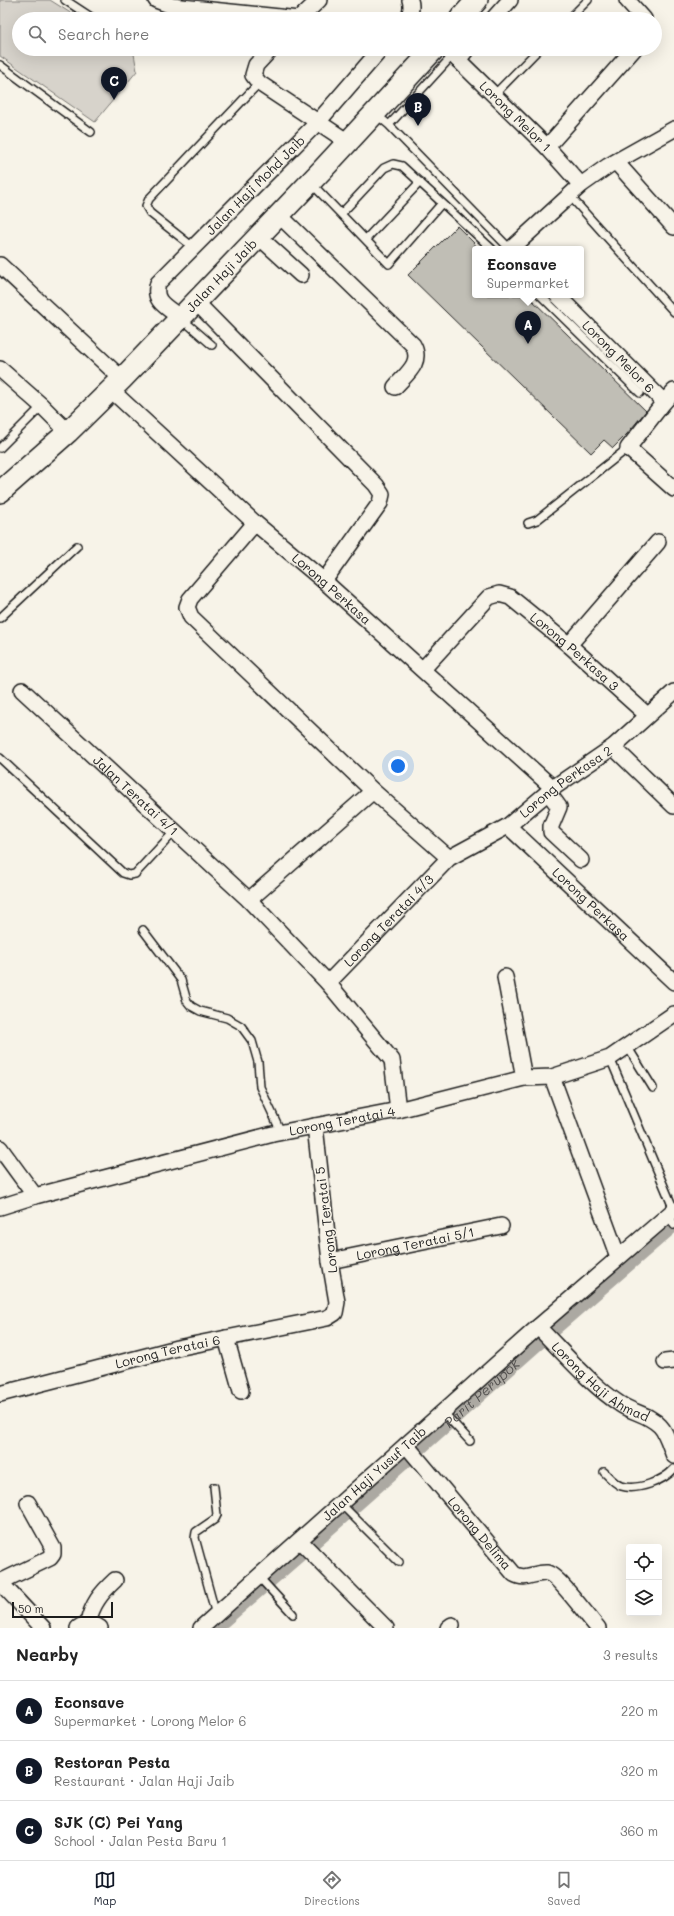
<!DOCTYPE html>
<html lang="en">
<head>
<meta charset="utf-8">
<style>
	:root { --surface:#fff; --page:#f6f6f6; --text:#222; --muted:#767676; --line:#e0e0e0; --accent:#111827 }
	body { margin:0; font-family:Mali,sans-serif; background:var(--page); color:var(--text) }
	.controls { position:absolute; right:12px; bottom:12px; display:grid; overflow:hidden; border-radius:4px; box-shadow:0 4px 16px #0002 }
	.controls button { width:36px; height:36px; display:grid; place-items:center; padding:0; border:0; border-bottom:1px solid var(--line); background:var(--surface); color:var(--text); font:20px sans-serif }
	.scale { position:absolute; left:12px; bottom:10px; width:101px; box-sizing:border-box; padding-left:4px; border:2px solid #1c1c1c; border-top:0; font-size:11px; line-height:14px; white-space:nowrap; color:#1c1c1c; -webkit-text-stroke:3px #f7f3e8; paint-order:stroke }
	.you { position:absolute; left:398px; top:766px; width:14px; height:14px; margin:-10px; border:3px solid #fff; border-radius:50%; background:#1a73e8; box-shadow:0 0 0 6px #1a73e833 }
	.badge { display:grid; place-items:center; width:26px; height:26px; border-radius:50%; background:var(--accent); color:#fff; font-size:13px; font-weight:700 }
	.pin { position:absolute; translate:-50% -33px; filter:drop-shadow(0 1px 2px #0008) }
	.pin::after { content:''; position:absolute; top:21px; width:14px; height:12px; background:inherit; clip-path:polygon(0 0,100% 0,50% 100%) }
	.popup { position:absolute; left:472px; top:246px; width:112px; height:52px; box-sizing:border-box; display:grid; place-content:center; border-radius:4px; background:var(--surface); filter:drop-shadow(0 1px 3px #0005); font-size:13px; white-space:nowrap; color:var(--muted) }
	.popup b { font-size:15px; color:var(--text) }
	.popup::after { content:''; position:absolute; left:50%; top:100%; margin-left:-8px; border:8px solid transparent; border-top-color:var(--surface) }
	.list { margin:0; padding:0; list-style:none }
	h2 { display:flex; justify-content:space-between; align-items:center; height:52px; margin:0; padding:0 16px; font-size:17px }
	h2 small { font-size:13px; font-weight:400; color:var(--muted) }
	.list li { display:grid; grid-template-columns:26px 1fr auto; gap:12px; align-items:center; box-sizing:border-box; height:60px; padding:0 16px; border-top:1px solid var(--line) }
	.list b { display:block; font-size:15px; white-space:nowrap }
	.list p { margin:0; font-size:13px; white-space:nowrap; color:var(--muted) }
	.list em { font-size:13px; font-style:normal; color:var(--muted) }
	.icon { flex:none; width:22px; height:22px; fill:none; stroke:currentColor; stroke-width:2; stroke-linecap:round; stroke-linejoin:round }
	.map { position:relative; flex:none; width:674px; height:1628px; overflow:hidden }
	.search { position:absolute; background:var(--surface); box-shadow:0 4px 16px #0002; left:12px; right:12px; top:12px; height:44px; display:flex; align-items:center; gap:10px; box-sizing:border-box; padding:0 14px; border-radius:22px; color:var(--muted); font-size:15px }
	.sheet { height:232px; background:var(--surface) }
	nav { display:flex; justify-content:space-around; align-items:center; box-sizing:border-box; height:56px; border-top:1px solid var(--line); background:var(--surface); font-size:11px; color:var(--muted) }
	nav a { display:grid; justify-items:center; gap:2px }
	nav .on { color:var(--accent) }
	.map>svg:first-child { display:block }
	.green { fill:#d7d3cb; stroke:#7a7874 }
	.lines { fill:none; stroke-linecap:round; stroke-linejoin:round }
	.canal { stroke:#aca9a2; stroke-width:14 }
	.building { fill:#c0beb5; stroke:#1c1c1c }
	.lane-casing { stroke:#1c1c1c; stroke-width:10 }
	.street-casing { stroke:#1c1c1c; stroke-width:18 }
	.secondary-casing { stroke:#1c1c1c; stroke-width:24 }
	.lane { stroke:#f7f3e8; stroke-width:7 }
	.street { stroke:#f7f3e8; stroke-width:15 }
	.secondary { stroke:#f7f3e8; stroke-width:21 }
	.labels { text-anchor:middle; stroke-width:3; stroke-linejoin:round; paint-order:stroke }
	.street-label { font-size:13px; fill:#1c1c1c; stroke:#f7f3e8 }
	.water-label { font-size:14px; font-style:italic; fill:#565452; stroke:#f7f3e8 }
</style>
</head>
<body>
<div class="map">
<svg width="674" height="1628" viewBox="0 0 674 1628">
	<rect width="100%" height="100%" fill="#f7f3e8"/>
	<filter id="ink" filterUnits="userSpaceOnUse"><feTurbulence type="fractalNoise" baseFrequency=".025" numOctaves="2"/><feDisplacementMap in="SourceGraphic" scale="8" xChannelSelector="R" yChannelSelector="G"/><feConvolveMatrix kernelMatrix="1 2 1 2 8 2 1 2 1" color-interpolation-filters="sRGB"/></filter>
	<g filter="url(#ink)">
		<path class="green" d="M0,0H50L80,19H19V49H127L134,54L137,71L95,122L0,56Z"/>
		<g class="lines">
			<g class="canal">
				<path d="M554,1329L674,1225"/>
				<path id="s1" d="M419,1449L544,1338"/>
				<path d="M314,1542L409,1458"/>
				<path d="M215,1628L303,1552"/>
			</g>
		</g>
		<path class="building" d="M457,226L475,244V295H527L646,411L627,434L613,448L604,440L591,453L408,275Z"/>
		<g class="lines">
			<defs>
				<path id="lane" d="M65,0L94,19
					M569,19L588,0
					M0,65L91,132
					M494,95L539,49
					M377,115L389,125L453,55
					M389,125L510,249
					M312,184L389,264L442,203
					M570,196L674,312
					M341,214L384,168L393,164L402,166L492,249
					M366,239L420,182
					M193,247L150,213L146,206L149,199L259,83
					M540,295L640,393
					M182,319L212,345
					M0,448L42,406
					M528,523L537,520L628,448
					M0,618L77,546
					M0,758L123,873L129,875L135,874L175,831
					M143,930L181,980L187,1001L191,1006L200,1011L227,1018L241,1026L252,1041L258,1062L260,1087L281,1132
					M627,1046L653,1088
					M610,1058L674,1210
					M669,1214L674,1225
					M443,1412L470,1441
					M604,1472C609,1477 615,1484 621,1486C638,1491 663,1481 674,1469
					M214,1487L217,1515L215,1519L196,1532L195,1538L216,1615
					M341,1504L399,1562
					M259,1577L293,1614"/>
				<g id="street">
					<path d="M156,0L172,6L299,19"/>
					<path d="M627,0L644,19"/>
					<path d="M299,19L319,0"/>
					<path d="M407,19C411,14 412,6 410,0"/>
					<path d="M493,19L510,0"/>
					<path d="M271,49L256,65L253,75L259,83L348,142"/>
					<path id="s2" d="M447,49L547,147L581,185"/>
					<path d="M458,60L467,49"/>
					<path d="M547,147L634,49"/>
					<path d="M616,162L674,227"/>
					<path d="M279,215L413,345C423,363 406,374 395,387"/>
					<path d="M258,236L301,275"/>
					<path d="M511,249L581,185L608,166L674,129"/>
					<path d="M0,265L122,379"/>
					<path id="s3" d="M557,295L664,402"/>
					<path d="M196,302L376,485L382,494L380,503L324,581"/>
					<path id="s4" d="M181,318C167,307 152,302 158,283L317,123L381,49"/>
					<path d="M0,369L42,406L68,432"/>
					<path id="s5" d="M111,390L255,523L324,581L553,788"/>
					<path d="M674,391L664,402L628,448L674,489"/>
					<path d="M255,523L190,599L187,607L191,617L373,791L449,858"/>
					<path d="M569,645L658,542"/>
					<path id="s6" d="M423,669L489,597L499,594L510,597L569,645L647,715"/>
					<path id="s7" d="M22,690L249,900L328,983L392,1060L398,1110"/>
					<path d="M613,747L674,806"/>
					<path d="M548,792L559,807L551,826V832L581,860"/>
					<path id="s8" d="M508,826L674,982"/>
					<path d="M249,900L373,791"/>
					<path d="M505,977L524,1078"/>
					<path id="s9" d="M328,983L449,858L508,826L553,788L613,747L674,692"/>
					<path d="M552,1077L618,1257"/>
					<path d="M0,1148L35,1196"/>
					<path id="s10" d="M0,1207L35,1196L273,1134L398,1110L524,1078L552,1077L610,1058L674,1014"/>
					<path id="s11" d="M330,1261L501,1226"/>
					<path id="s12" d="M538,1327C562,1351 592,1386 620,1404C633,1413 649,1414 660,1426C667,1433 670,1446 674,1456"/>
					<path d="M226,1338L241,1391"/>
					<path d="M665,1362L674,1361"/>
					<path id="s13" d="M0,1394L177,1348L327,1318L335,1313L337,1302L330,1261L315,1126"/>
					<path id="s14" d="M406,1445L514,1574C526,1581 534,1572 547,1573C557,1574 589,1618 598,1628"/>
					<path d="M300,1541L386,1628"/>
					<path d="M0,1582L50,1558L53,1554V1548L28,1503"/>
					<path d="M0,1582L43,1628"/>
					<path d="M88,1623C92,1604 101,1593 115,1580"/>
					<path d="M78,1628C86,1622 92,1622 100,1628"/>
					<path id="s15" d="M201,1628L538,1327L674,1210"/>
					<path d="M448,1628L452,1625"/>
				</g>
				<g id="secondary">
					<path d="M460,19L477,0"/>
					<path id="s16" d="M0,492L68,432L122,379L323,169L434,49"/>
				</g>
			</defs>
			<use href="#lane" class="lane-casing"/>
			<use href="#street" class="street-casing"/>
			<use href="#secondary" class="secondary-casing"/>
			<use href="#lane" class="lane"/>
			<use href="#street" class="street"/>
			<use href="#secondary" class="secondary"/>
		</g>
	</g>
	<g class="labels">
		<g class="street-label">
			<text dy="5" stroke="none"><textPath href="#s2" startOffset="96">Lorong Melor 1</textPath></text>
			<text dy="5" stroke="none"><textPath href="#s4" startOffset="184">Jalan Haji Mohd Jaib</textPath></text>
			<text dy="5" stroke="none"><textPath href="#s16" startOffset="310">Jalan Haji Jaib</textPath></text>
			<text dy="5" stroke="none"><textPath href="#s3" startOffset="87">Lorong Melor 6</textPath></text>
			<text dy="5" stroke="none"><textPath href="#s5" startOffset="297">Lorong Perkasa</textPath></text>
			<text dy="5" stroke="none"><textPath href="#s6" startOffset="204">Lorong Perkasa 3</textPath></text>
			<text dy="5" stroke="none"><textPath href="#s9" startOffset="314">Lorong Perkasa 2</textPath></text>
			<text dy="5" stroke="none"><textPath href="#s7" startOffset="155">Jalan Teratai 4/1</textPath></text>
			<text dy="5" stroke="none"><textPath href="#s8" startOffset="114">Lorong Perkasa</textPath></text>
			<text dy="5" stroke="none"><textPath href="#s9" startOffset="87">Lorong Teratai 4/3</textPath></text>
			<text dy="5" stroke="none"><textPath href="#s10" startOffset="353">Lorong Teratai 4</textPath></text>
			<text transform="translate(326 1220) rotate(-97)" y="5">Lorong Teratai 5</text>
			<text dy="5" stroke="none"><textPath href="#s11" startOffset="87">Lorong Teratai 5/1</textPath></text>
			<text dy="5" stroke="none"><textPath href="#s13" startOffset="173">Lorong Teratai 6</textPath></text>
			<text dy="5" stroke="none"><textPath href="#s12" startOffset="84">Lorong Haji Ahmad</textPath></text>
			<text dy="5" stroke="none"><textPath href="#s15" startOffset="232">Jalan Haji Yusuf Taib</textPath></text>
			<text dy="5" stroke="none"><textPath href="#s14" startOffset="115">Lorong Delima</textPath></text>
		</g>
		<g class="water-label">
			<text dy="5" stroke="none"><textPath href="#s1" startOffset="84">Parit Perupok</textPath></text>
		</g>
	</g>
</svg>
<div class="controls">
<button><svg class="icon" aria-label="locate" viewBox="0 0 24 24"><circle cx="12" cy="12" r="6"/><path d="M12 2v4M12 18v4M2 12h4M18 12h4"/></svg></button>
<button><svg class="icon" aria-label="layers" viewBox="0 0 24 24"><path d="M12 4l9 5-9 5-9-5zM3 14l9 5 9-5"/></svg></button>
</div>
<div class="scale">50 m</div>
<div class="you"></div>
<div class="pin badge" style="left:528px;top:344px">A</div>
<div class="popup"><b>Econsave</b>Supermarket</div>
<div class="pin badge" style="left:418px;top:126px">B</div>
<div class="pin badge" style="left:114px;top:100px">C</div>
<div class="search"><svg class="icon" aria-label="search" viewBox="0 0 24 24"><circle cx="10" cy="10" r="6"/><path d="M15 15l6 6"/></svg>Search here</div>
</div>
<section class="sheet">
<h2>Nearby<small>3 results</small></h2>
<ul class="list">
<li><span class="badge">A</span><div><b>Econsave</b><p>Supermarket · Lorong Melor 6</p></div><em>220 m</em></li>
<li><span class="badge">B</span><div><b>Restoran Pesta</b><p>Restaurant · Jalan Haji Jaib</p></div><em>320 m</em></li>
<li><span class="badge">C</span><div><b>SJK (C) Pei Yang</b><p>School · Jalan Pesta Baru 1</p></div><em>360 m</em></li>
</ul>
</section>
<nav>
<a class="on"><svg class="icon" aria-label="map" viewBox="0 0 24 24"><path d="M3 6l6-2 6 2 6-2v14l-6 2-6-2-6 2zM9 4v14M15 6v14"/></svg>Map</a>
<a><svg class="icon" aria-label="directions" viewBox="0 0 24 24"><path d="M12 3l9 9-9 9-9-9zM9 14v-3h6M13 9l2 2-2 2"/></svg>Directions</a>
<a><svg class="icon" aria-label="saved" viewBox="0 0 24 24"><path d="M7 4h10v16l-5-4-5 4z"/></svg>Saved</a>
</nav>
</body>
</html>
